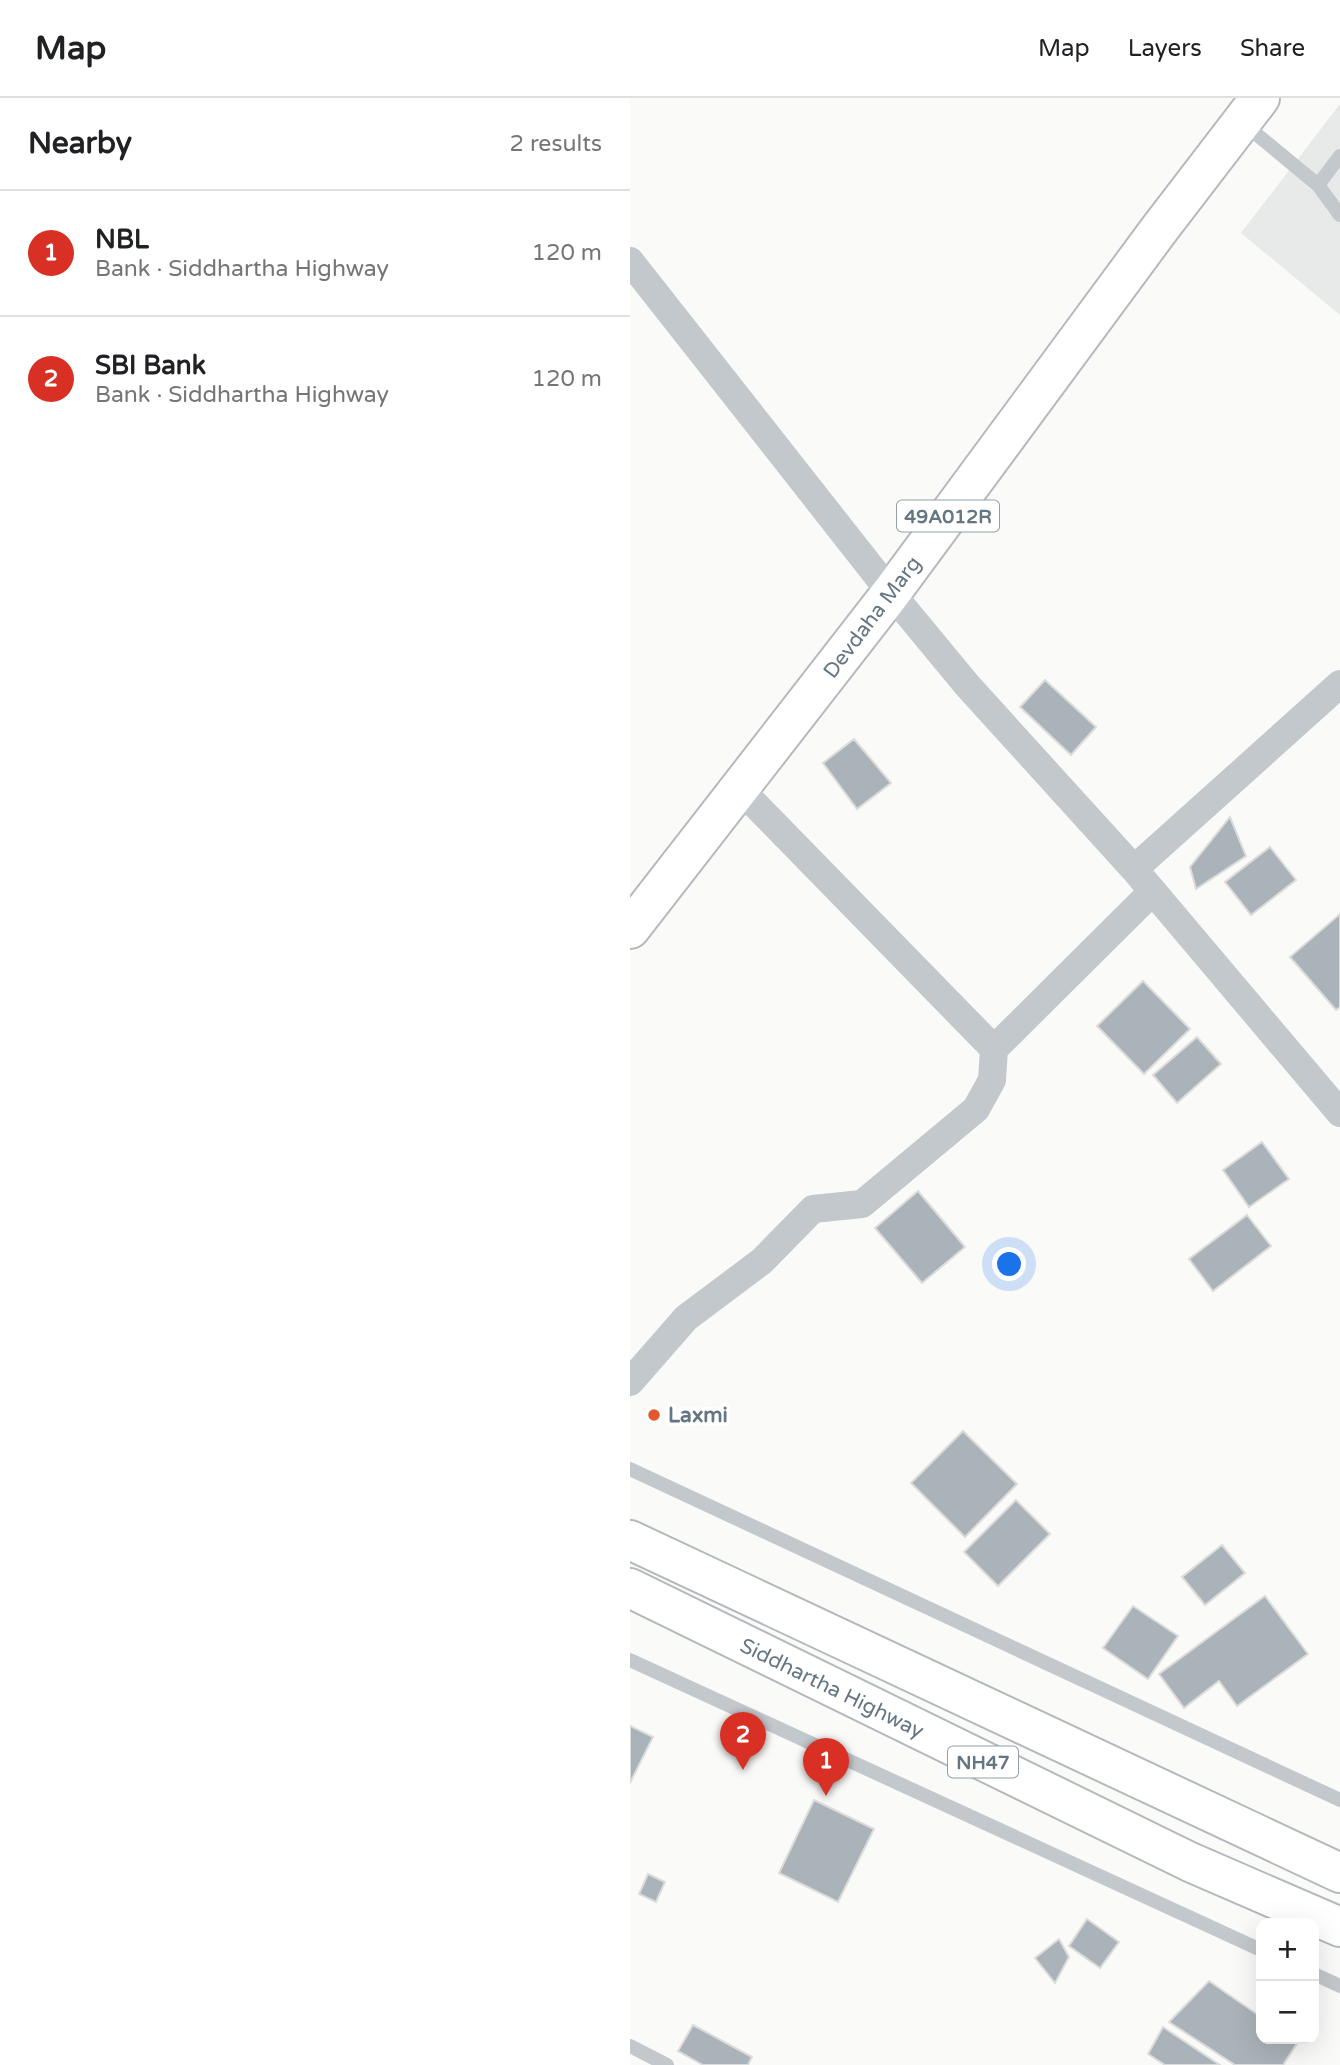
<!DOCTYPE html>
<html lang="en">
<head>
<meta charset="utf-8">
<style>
	:root { --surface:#fff; --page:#f2f2f2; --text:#202124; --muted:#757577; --line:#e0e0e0; --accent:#d93025 }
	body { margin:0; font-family:"Varela Round",sans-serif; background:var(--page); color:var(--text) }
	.controls { position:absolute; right:21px; bottom:21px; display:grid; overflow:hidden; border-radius:14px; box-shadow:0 7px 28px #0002 }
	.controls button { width:63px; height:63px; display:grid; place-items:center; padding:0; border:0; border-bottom:2px solid var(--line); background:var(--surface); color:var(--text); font:35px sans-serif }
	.you { position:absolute; left:380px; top:1167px; width:24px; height:24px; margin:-18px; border:5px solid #fff; border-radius:50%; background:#1a73e8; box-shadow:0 0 0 10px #1a73e833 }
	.badge { display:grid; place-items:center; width:46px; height:46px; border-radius:50%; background:var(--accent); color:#fff; font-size:23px; font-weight:700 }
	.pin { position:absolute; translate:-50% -58px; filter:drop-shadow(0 2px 4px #0008) }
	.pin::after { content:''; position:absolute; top:37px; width:24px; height:21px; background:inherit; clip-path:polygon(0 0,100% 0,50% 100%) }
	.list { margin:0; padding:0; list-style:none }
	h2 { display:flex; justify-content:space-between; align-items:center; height:91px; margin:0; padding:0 28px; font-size:30px }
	h2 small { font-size:23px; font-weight:400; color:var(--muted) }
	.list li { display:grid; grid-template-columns:46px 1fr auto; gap:21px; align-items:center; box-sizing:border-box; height:126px; padding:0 28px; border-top:2px solid var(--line) }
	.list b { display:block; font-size:26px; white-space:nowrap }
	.list p { margin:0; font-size:23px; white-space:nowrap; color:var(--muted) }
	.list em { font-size:23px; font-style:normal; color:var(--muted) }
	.map { position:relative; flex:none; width:710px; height:1967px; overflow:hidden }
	header { display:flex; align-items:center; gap:42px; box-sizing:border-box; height:98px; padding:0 35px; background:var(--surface); border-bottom:2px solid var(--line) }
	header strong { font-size:33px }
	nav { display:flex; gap:38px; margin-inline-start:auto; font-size:24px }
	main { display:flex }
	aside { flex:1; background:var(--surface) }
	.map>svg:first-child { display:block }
	.built { fill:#e8e9e9 }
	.building { fill:#aab3b9; stroke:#dcdcda; stroke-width:2 }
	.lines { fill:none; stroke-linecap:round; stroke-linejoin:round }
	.primary-casing { stroke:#b5babe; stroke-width:42 }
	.trunk-casing { stroke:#b4b9bd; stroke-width:42 }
	.service { stroke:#c3c8cc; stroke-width:14 }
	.minor { stroke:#c3c8cc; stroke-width:28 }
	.primary { stroke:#fff; stroke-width:38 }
	.trunk { stroke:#fff; stroke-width:38 }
	.poi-dot { fill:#e4572e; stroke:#fff; stroke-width:2.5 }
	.labels { text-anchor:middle; stroke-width:7; stroke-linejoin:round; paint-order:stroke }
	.shield { fill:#fff; stroke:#939fa8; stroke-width:2 }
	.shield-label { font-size:19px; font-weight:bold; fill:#657683 }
	.street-label { font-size:21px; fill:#657683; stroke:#fff }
	.poi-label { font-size:21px; font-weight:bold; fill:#657683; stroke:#fff; text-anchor:start }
</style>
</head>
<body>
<header>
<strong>Map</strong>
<nav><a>Map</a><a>Layers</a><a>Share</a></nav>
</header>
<main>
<aside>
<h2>Nearby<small>2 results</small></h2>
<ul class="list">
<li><span class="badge">1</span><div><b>NBL</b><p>Bank · Siddhartha Highway</p></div><em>120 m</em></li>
<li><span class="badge">2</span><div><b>SBI Bank</b><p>Bank · Siddhartha Highway</p></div><em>120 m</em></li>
</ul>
</aside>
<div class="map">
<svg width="710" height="1967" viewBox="0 0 710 1967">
	<rect width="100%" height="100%" fill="#fafaf8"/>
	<path class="built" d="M710,6V217L611,135Z"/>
	<path class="building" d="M415,582L466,629L441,657L390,609Z
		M224,641L261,685L227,711L193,665Z
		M600,719L616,758L566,791L560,769Z
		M640,749L666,782L621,817L595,784Z
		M710,816V909L706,912L660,859Z
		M513,883L560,931L514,976L467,928Z
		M567,939L591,966L547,1005L523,977Z
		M632,1044L659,1081L619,1109L593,1072Z
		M288,1093L335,1149L292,1185L245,1130Z
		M617,1117L641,1148L583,1193L559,1161Z
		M333,1333L387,1386L335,1439L281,1385Z
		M386,1402L420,1436L368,1488L334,1454Z
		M592,1447L615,1475L575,1507L552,1479Z
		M635,1498L678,1556L607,1608L589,1583L554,1610L529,1576Z
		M503,1508L548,1538L518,1581L473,1550Z
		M0,1628L23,1639L0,1685Z
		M184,1702L244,1731L208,1804L149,1775Z
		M18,1776L35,1784L26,1804L9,1796Z
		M457,1821L489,1844L470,1870L439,1848Z
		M429,1841L439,1859L425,1885L405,1860Z
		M579,1883L631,1919V1941H663L668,1944L653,1967H605L539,1924Z
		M63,1927L122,1959L118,1967H73L48,1953Z
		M533,1929L590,1967H535L518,1956Z"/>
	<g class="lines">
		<defs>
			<path id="primary" d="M0,831L261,495L528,133L630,0"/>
			<path id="trunk" d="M0,1442L710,1775
				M0,1490L560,1764L710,1829"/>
		</defs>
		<use href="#primary" class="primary-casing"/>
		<use href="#trunk" class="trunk-casing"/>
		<path class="service" d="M613,25L688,87L710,117
			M688,87L710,58
			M0,1371L710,1702
			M0,1562L631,1852
			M684,1876L710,1888
			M0,1948L37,1967"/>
		<path class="minor" d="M0,163L261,495L337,587L504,771L710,1015
			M504,771L710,586
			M364,951L522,794
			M0,1284L56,1220L132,1163L183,1111L232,1106L346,1011L362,982L364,951L110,691"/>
		<use href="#primary" class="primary"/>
		<use href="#trunk" class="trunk"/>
	</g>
	<circle class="poi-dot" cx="24" cy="1317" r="7"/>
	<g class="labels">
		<g class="shield">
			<rect x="267" y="402.5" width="102" height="31" rx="5"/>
			<rect x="318" y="1648.5" width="70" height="31" rx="5"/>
		</g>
		<g class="shield-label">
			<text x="318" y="425">49A012R</text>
			<text x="353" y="1671">NH47</text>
		</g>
		<g class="street-label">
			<text transform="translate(242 519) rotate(-53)" y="7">Devdaha Marg</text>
			<text transform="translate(202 1590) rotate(26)" y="7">Siddhartha Highway</text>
		</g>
		<g class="poi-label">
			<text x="38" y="1324">Laxmi</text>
		</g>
	</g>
</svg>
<div class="controls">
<button>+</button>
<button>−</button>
</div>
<div class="you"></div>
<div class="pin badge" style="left:196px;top:1698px">1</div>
<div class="pin badge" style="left:113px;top:1672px">2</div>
</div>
</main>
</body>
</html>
